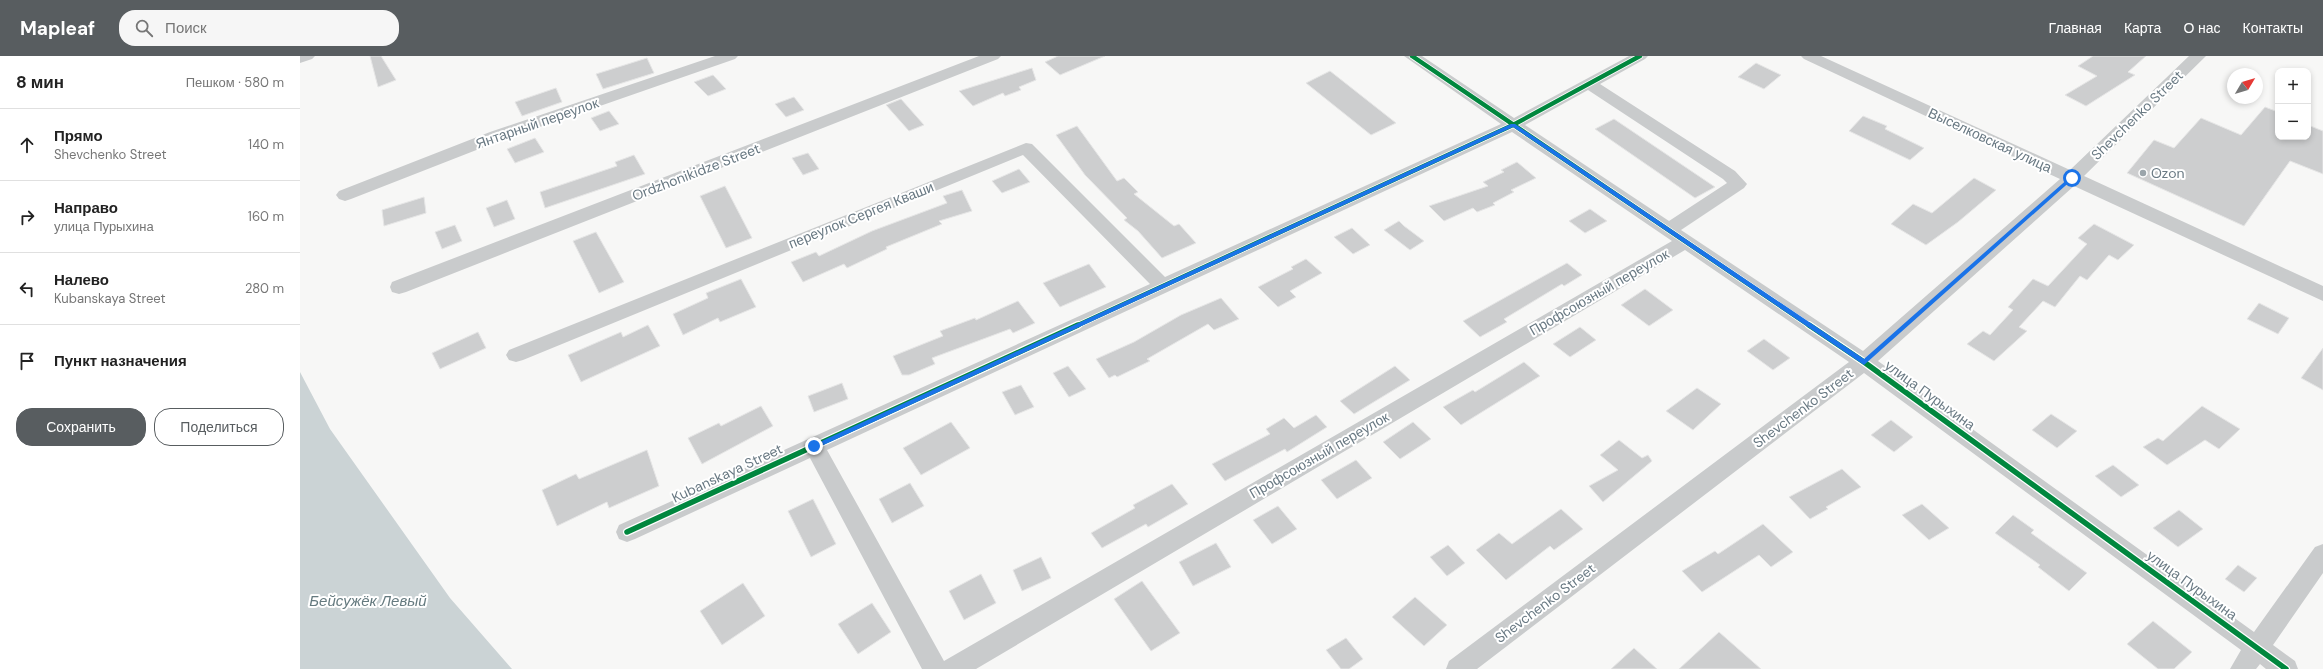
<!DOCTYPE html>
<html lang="ru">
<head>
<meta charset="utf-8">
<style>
	:root { --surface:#fff; --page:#f6f6f6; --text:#222; --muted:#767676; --line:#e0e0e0; --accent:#585d60 }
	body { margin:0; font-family:"DM Sans",sans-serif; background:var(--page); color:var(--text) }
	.controls { position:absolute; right:12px; top:12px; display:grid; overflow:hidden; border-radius:8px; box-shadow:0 2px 6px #0003 }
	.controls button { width:36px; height:36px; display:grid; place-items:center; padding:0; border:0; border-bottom:1px solid var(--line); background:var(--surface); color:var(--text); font:20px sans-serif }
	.compass { position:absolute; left:1927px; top:12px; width:36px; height:36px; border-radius:50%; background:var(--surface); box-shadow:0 2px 6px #0003; rotate:52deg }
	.stop { position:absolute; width:12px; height:12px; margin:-9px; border:3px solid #1a73e8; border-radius:50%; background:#fff }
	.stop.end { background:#1a73e8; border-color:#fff; box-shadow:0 1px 4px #0008 }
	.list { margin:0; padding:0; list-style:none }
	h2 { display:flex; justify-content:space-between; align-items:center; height:52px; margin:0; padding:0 16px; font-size:17px }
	h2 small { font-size:13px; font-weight:400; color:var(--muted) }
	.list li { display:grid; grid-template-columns:26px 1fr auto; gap:12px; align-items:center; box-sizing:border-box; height:72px; padding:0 16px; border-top:1px solid var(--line) }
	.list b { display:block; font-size:15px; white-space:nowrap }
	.list p { margin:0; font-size:13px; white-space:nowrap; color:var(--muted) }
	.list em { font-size:13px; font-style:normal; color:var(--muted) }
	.actions { display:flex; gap:8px; padding:12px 16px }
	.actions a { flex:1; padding:9px 0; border:1px solid var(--accent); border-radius:16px; text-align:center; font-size:14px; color:var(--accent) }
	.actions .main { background:var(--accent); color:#fff }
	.icon { flex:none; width:22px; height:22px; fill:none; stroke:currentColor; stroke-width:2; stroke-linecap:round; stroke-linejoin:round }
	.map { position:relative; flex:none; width:2023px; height:613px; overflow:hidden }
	header { display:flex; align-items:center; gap:24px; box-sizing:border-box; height:56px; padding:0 20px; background:var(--accent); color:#fff }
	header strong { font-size:19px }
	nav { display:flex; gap:22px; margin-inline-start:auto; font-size:14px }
	.search { width:280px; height:36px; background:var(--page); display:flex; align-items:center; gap:10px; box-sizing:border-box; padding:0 14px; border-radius:16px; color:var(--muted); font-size:15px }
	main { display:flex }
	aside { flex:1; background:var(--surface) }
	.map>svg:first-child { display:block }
	.water { fill:#cbd3d5 }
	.building { fill:#cdcecf; stroke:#e6e6e6 }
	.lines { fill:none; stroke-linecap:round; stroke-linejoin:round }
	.minor { fill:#c9cbcc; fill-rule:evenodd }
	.cycleway-far1-casing { stroke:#fff; stroke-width:6 }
	.cycleway-casing { stroke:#fff; stroke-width:8 }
	.cycleway-far1 { stroke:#00873e; stroke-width:4.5 }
	.cycleway { stroke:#00873e; stroke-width:5.5 }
	.route { fill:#1a73e8 }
	.poi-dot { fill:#9ba5ab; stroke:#fff; stroke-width:1.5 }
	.labels { text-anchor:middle; stroke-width:4; stroke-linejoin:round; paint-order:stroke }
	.street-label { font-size:14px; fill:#697983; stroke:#fff }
	.poi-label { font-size:14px; fill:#697983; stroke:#fff; text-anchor:start }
	.water-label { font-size:15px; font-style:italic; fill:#657a7f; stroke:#fff }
</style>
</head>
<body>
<header>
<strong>Mapleaf</strong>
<div class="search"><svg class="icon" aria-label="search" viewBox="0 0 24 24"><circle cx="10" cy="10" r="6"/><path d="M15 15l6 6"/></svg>Поиск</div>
<nav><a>Главная</a><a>Карта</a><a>О нас</a><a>Контакты</a></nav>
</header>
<main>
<aside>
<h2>8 мин<small>Пешком · 580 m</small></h2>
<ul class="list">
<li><svg class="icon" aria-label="ahead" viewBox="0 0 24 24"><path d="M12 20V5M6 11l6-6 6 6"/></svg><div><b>Прямо</b><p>Shevchenko Street</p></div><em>140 m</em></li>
<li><svg class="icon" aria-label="right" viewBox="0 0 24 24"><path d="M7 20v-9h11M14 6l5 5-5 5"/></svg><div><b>Направо</b><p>улица Пурыхина</p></div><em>160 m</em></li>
<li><svg class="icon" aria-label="left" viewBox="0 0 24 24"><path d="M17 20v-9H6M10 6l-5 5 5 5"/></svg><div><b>Налево</b><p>Kubanskaya Street</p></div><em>280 m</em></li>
<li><svg class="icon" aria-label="arrive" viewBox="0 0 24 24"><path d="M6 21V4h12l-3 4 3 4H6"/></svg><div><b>Пункт назначения</b></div></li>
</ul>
<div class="actions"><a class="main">Сохранить</a><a>Поделиться</a></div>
</aside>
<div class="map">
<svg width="2023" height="613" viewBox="0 0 2023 613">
	<rect width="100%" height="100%" fill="#f7f7f6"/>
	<path class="water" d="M0,316L30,373L150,542L212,613H0Z"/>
	<path class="building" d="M70,0H81L96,24L78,31Z
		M758,0H805L760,19L745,6Z
		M1793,0H1846L1828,16L1835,19L1786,50L1765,39L1797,20L1778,10Z
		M347,2L354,17L303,33L296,18Z
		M1456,7L1481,19L1464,33L1438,21Z
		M732,12L736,24L719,31L721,34L705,40L703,37L673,50L659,35Z
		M1030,15L1096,67L1071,79L1006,27Z
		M413,19L426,33L408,40L394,26Z
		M256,32L262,46L222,60L215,46Z
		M494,41L504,54L486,61L475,48Z
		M601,43L624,69L609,75L586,49Z
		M1965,51L1978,56V81H2008V69L2023,75V118L1990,105L1944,170L1827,117L1854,84L1874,92L1901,62L1941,79Z
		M309,55L319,68L300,75L291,62Z
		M1563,60L1587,70L1585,73L1624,92L1610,104L1549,75Z
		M1314,63L1415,131L1395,142L1295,73Z
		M777,70L817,125L824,122L838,136L834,138L874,170L879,168L896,187L862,202L838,175L824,164L827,162L785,119L756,79Z
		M235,82L244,96L215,107L207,93Z
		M508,97L519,113L503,119L492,102Z
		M334,99L345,118L245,152L240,136L317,110L315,106Z
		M1217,106L1236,122L1211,134L1214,136L1193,147L1195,149L1177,156L1173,152L1144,165L1129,150L1188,130L1183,126L1204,116L1201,114Z
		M719,113L730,126L702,137L692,125Z
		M1674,122L1696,134L1658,166L1626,189L1591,168L1613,148L1632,157Z
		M425,130L452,182L426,192L400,140Z
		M662,134L672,155L639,165L642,168L586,191L587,193L547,212L544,208L503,226L491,206L516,196L519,200L572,175L647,147L643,140Z
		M124,141L126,157L84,170L82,154Z
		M207,144L215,163L194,171L186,152Z
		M1290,153L1307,165L1285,177L1269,165Z
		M1099,165L1104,170L1124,185L1110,194L1084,174Z
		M1794,168L1834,189L1818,204L1809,199L1787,224L1780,220L1755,251L1743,245L1719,271L1727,275L1694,305L1667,288L1683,275L1690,279L1713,254L1708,251L1733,223L1748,230L1787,188L1778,182Z
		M155,169L162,185L142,193L135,176Z
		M1052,172L1070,189L1053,198L1034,181Z
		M296,176L324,226L299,237L273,185Z
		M1006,203L1022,217L990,235L996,241L978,251L958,231L993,213L991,211Z
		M1267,207L1282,219L1264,230L1262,228L1204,263L1207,266L1180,281L1163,265Z
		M789,208L806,231L760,251L743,227Z
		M441,223L456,251L420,266L418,262L383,279L373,258L408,242L406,237Z
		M1345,233L1373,254L1349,270L1321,249Z
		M921,242L939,263L914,274L908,268L847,303L850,305L817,321L815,319L809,322L796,303L834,286L881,259Z
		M718,245L735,267L713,277L710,273L632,302L635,308L609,319H602L593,300L643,280L640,275L675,262L676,264Z
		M1959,247L1989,262L1978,278L1947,263Z
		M348,269L360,290L281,326L268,299L321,276L323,281Z
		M1280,271L1296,284L1270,301L1253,288Z
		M178,276L186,292L140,313L132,297Z
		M1464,283L1490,302L1473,314L1447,295Z
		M2023,292V334L2001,322Z
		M1224,306L1240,320L1161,369L1143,351L1173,334L1175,336Z
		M768,310L786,333L769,341L753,317Z
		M1095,310L1110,324L1054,358L1040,345Z
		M542,327L548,343L514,356L508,340Z
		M721,329L734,351L715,359L702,336Z
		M1397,332L1421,348L1393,374L1366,355Z
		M461,350L473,370L402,408L388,382L419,367L421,370Z
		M1902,350L1940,373L1919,393L1905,384L1867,409L1843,391L1858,382L1863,385Z
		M1751,358L1777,375L1757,392L1732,374Z
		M1016,359L1027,371L987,396L985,393L925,425L912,408L970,378L966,373L984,362L994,372Z
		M1591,364L1613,381L1594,396L1571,379Z
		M651,366L670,392L621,419L603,392Z
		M1113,366L1131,383L1100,403L1083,386Z
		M1319,384L1342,402L1348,399L1352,405L1303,446L1289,430L1318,414L1300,399Z
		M347,394L359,430L309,452L307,446L257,470L242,434L276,418L279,423Z
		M1056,404L1072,422L1037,443L1021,424Z
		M1813,409L1839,429L1821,441L1795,420Z
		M1542,413L1561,431L1526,451L1528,453L1510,463L1489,441Z
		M610,427L624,450L592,467L579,443Z
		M872,428L888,448L848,471L846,468L802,492L791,477L835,452L833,449Z
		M513,443L536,488L511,501L488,455Z
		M1622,448L1649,472L1629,484L1602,459Z
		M978,450L997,473L972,488L953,464Z
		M1261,453L1283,473L1254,494L1250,490L1206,524L1176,494L1199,477L1212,488Z
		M1879,454L1903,473L1878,491L1853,472Z
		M1713,459L1734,474L1731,477L1787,517L1769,535L1738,511L1740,509L1695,477Z
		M1463,468L1493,496L1471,511L1459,499L1402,536L1382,515L1415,495L1418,498Z
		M916,487L931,511L893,530L879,506Z
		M1148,489L1165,507L1147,520L1130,501Z
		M741,501L751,522L722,535L713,514Z
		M1938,509L1957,522L1944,536L1925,523Z
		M681,518L696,547L664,564L649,535Z
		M842,525L880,577L851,595L814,543Z
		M443,527L465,560L422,589L400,555Z
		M1115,541L1147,569L1124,590L1092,561Z
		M572,547L591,576L558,598L538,568Z
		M1853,565L1892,596L1874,613H1858L1827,588Z
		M1419,576L1461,613H1379Z
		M1046,582L1063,603L1049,613H1041L1026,594Z
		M1334,592L1357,613H1311Z"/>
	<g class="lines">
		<path class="minor" d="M0,0H15L12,3L0,7Z
			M415,0H438L435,3L202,84L51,143L45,145L39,143L36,139L39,135L190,76Z
			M679,0H701L698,3L106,236L99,238L92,236L90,231L92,226Z
			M1104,0H1122L1214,62L1329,0H1348L1345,3L1300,28L1435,115L1447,128L1444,132L1381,174L1563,295L1760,123L1504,3L1501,0H1521L1770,114L1889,0H1906L1784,120L2023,230V245L1774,130L1578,305L1954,576L2015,491L2023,488V517L1973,589L1995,605L1998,613H1966L1960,608L1956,613H1930L1941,594L1564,317L1177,613H1146L1149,605L1549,306L1385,194L676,613H622L510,402L335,483L327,486L319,483L316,476L319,469L850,228L723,99L223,304L216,306L209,304L206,299L209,294L726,87L732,88L865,221L1201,68ZM1288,34L1423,123L1427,127L1369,165L1225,69ZM1212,76L1372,185L644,605L527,394Z"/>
		<defs>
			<path id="cycleway-far1" d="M1112,0L1510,270
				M776,270L1213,69L1340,0"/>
			<path id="cycleway" d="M1509,269L1564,306L1986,613
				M327,476L778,269"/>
		</defs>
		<use href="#cycleway-far1" class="cycleway-far1-casing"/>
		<use href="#cycleway" class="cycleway-casing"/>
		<use href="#cycleway-far1" class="cycleway-far1"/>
		<use href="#cycleway" class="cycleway"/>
	</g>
	<path class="route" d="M1211,68H1215L1564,303L1770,121L1774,122L1564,309L1213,71L517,392L511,390Z"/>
	<circle class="poi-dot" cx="1843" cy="117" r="4"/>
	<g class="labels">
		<g class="street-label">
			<text transform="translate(1837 59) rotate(-44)" y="5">Shevchenko Street</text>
			<text transform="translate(237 67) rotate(-19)" y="5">Янтарный переулок</text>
			<text transform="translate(1690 84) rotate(25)" y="5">Выселковская улица</text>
			<text transform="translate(396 116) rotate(-21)" y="5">Ordzhonikidze Street</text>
			<text transform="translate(561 159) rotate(-22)" y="5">переулок Сергея Кваши</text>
			<text transform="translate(1299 236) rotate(-30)" y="5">Профсоюзный переулок</text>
			<text transform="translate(1630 339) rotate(36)" y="5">улица Пурыхина</text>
			<text transform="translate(1503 352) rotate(-37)" y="5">Shevchenko Street</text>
			<text transform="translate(1019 399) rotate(-30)" y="5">Профсоюзный переулок</text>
			<text transform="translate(427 417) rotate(-25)" y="5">Kubanskaya Street</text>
			<text transform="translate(1892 529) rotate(36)" y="5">улица Пурыхина</text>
			<text transform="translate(1245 547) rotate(-37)" y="5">Shevchenko Street</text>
		</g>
		<g class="poi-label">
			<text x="1851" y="122">Ozon</text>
		</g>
		<g class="water-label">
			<text x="68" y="550">Бейсужёк Левый</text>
		</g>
	</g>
</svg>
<div class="controls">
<button>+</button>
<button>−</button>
</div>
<svg class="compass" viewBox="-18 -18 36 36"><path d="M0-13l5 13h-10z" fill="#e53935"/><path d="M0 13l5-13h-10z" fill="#767676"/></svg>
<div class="stop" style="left:1772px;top:122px"></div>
<div class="stop end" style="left:514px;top:390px"></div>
</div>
</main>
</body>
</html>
